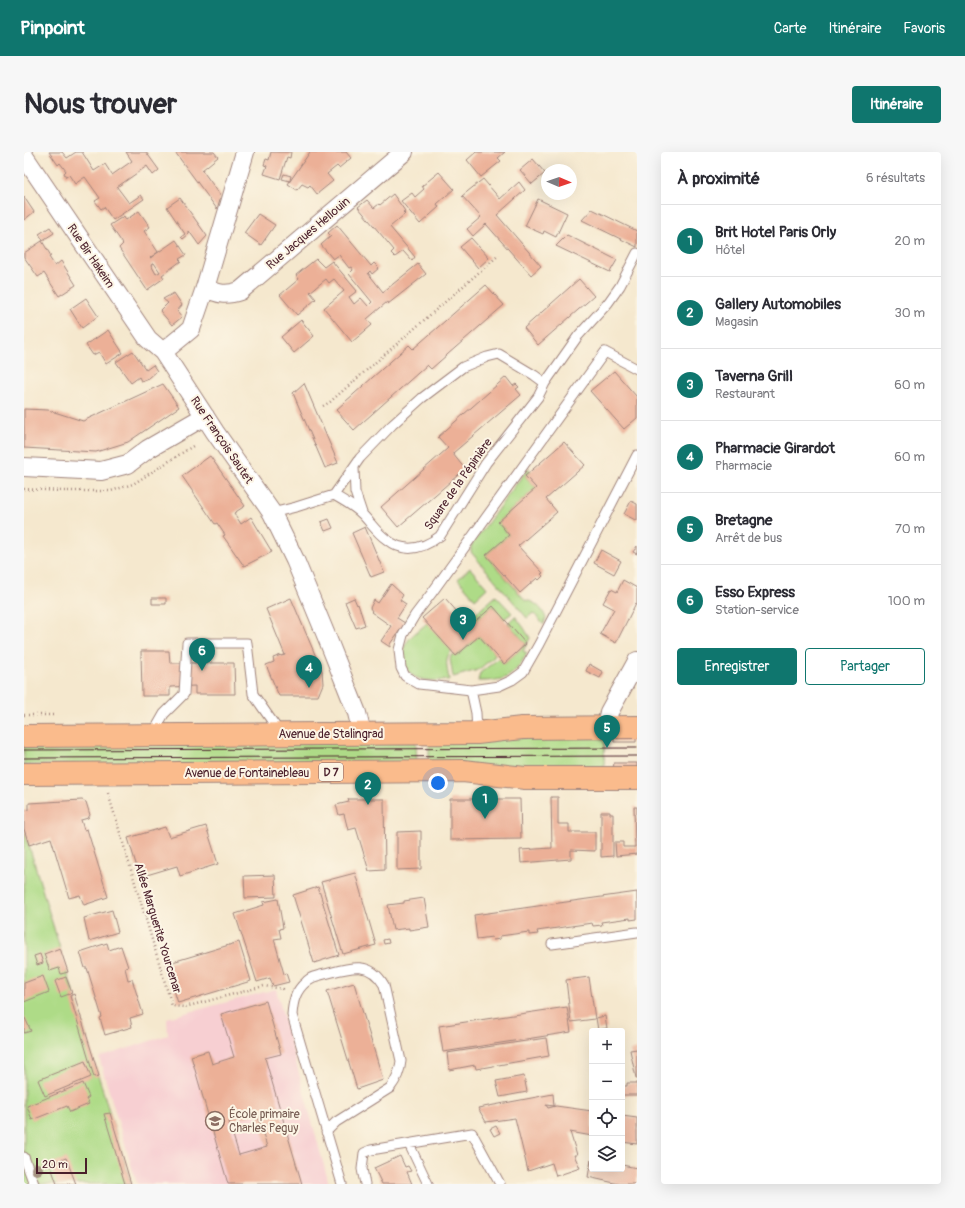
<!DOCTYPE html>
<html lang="fr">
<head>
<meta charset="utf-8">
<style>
	:root { --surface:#fff; --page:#f7f7f7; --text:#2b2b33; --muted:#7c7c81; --line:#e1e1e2; --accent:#0f766e }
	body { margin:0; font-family:Pangolin,sans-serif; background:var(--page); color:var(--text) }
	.controls { position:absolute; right:12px; bottom:12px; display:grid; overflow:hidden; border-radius:4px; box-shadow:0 4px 16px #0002 }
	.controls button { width:36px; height:36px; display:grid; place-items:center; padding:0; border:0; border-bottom:1px solid var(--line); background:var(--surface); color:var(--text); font:20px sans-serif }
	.compass { position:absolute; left:517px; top:12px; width:36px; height:36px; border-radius:50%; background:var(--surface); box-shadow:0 4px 16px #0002; rotate:92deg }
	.scale { position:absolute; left:12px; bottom:10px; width:51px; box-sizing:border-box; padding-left:4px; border:2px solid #4a1f2b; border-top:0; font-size:11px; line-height:14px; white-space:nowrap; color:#4a1f2b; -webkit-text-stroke:3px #fcf5e5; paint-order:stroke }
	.you { position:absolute; left:414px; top:631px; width:14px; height:14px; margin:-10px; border:3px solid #fff; border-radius:50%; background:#1a73e8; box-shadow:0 0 0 6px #1a73e833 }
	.badge { display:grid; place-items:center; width:26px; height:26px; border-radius:50%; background:var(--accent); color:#fff; font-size:13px; font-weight:700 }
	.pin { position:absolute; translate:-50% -33px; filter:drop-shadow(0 1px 2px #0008) }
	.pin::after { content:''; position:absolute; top:21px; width:14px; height:12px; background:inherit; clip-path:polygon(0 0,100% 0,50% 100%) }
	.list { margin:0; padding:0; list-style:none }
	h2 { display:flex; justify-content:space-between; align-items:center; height:52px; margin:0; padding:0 16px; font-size:17px }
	h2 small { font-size:13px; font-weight:400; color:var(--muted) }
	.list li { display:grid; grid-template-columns:26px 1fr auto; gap:12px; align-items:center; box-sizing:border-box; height:72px; padding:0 16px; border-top:1px solid var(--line) }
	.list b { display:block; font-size:15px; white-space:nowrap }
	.list p { margin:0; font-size:13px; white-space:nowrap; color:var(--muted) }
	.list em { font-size:13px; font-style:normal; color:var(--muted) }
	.actions { display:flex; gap:8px; padding:12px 16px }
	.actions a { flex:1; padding:9px 0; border:1px solid var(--accent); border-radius:4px; text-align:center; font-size:14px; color:var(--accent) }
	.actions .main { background:var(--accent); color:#fff }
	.icon { flex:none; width:22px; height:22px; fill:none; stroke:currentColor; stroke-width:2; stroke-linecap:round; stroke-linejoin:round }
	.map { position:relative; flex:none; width:613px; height:1032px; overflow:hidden; border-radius:4px }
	header { display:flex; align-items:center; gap:24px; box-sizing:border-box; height:56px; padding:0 20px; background:var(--accent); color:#fff }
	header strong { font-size:19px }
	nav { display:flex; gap:22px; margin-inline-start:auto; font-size:14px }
	.intro { display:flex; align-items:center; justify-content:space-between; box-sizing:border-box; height:96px; padding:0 24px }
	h1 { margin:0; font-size:28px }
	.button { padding:10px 18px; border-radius:4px; background:var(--accent); color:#fff; font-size:14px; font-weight:700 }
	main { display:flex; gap:24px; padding:0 24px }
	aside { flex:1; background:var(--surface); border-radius:4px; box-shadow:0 4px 16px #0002 }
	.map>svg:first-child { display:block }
	.built { fill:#f7cfd2 }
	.green { fill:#aedb87; stroke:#7c7d59 }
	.building { fill:#ecb097; fill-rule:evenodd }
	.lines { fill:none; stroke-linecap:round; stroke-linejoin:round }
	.lane-casing { stroke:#a0847c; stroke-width:11 }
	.street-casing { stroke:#a0847c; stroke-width:20 }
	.primary-casing { stroke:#a0847c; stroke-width:24 }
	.path { stroke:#a0847c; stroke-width:2.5; stroke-dasharray:1 3; stroke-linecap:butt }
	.lane { stroke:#fff; stroke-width:9 }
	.street { stroke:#fff; stroke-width:18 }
	.primary { stroke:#fabb8c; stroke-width:22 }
	.tram { stroke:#4a1f2b; stroke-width:1 }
	.tree { fill:#a59381 }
	.labels { text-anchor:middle; stroke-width:4; stroke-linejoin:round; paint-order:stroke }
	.shield { fill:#fcf5e5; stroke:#7f5f63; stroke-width:1 }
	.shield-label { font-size:11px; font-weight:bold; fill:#4a1f2b }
	.street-label { font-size:12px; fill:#4a1f2b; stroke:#fcf5e5 }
	.education-label { font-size:12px; fill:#785e54; stroke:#fcf5e5; text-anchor:start }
</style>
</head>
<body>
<header>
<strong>Pinpoint</strong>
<nav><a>Carte</a><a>Itinéraire</a><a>Favoris</a></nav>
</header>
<div class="intro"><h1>Nous trouver</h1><a class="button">Itinéraire</a></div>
<main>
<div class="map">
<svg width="613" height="1032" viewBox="0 0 613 1032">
	<rect width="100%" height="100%" fill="#fcf5e5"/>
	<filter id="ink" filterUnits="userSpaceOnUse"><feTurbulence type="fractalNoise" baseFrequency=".025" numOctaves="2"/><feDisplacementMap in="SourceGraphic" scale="8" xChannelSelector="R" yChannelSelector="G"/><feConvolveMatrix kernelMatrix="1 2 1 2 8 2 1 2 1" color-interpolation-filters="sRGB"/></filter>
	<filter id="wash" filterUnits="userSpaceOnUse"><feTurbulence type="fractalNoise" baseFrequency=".012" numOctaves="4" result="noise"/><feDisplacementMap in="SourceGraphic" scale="16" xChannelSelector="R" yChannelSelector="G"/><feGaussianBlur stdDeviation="0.9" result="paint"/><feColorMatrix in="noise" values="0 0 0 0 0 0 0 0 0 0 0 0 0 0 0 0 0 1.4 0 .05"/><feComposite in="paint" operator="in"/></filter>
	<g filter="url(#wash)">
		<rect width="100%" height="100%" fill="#f5e8ce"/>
		<path class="built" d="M252,837L305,1032H113L75,906L144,883L143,866Z"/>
		<path class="green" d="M504,316L507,319L501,324L512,336L474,370L485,383L462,403L501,448C512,450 518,456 522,466L520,472L509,461L503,466L447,400V394Z
			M446,416L463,436L451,447L434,427Z
			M472,444L488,461L480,467L469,454L446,474L443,469Z
			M491,464L500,476L506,486L499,499L503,501C489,526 482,529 454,529L456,521L475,506L480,512L502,492L484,471Z
			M403,471L428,499C419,506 424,518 425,528C408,529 382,531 380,508C379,502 379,495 383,490C387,483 397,477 403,471Z
			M455,484L471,502L470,505L454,518L429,525L426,507L427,504L430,502L433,504Z
			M581,582L580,618L405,612V590Z
			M392,590L393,612L0,613V591Z
			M0,677L107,1032H0Z"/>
		<g id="blocks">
			<path class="building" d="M25,0H38L43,6L52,0H58L70,19L81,12L88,23L108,9L102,0H122L135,18L129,23L123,14L93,35L105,51L117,43L120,47L89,68L80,55L77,57L71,49L76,46L61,25L51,32L45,23L42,25L40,21L42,19L36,11L34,13Z
				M151,0H190L194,5L178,18L197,44L193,57Z
				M247,0H267L266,6L263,5L256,27L240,22L243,14L240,13L242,7L245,8Z
				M286,0H322L327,6L315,16L313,14L303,22L309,29L293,42L286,33L284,35L278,32L273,38L264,32Z
				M452,0H481L474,6L477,9L457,25L443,8Z
				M509,7L521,21L508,32L496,18Z
				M415,20L430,37L413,52L415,55L396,72L377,49L388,41L391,45L400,37L398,34Z
				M260,22L267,24L266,29L258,27Z
				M459,27L476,47L495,30L501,38L473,63L517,114L507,123L462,72L449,84L443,77L457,65L438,44Z
				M369,42L381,59L379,60L381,62L366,75L391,105L388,109L379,99L371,105L367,101L370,98L334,55L343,48L350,56L355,52L356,53Z
				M0,45L10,60L0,68Z
				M156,46L183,84L175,93L165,79V82L159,87L157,85L161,82L143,55Z
				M514,47L543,61L532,85L520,79L519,82L501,74Z
				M568,57L613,79V95L558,68Z
				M115,59L126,75L120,79L134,100L126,106L152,88L162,103L155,107L157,109L138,123L140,126L123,138L95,96L99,92L86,73L100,64L102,68ZM130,111L136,120L132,122L127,113Z
				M234,62L251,73L237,93L220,81Z
				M313,73L347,114L350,111L355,116L348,122L346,119L344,121L359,140L394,112L402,122L364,152L363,150L343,167L348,173L328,190L300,156L320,139L310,127L305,131L302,127L286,140L292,147L273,163L256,143L275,127L272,123L292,107L300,115L308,109L333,139L325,145L330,152L337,146L344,154L348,150L325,122L329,118L327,115L325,116L315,103L309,107L297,93L307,84L304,81Z
				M26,75L30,81L19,88L15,82Z
				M543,83L593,108L586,120L532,94Z
				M447,86L465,106L454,116L436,95Z
				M18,89L27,104L25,105L31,114L37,109L52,133L35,144L20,121L14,125L0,105V101Z
				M555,127L570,144L514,193L500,176Z
				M462,133L480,153L407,217L403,213L330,278L312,258L385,193L389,197Z
				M150,141L158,153L153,159L158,165L148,173L136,159L144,151L139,147Z
				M62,146L74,164L58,176L46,157Z
				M277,168L290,184L270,201L257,185Z
				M84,178L99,201L82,212L75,200L69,203L62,193Z
				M109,199L122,218L129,213L133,219L125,226L117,229L115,225L107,231L92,210Z
				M590,219L613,245V266L600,277L566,239Z
				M482,225L489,234L492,232L495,235L492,237L497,243L429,301V302L441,317L374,375L357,355L424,296L414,285Z
				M280,231L314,311L301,316L269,241Z
				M139,232L155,255L104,290L72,300L0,296V257L24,258L59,269Z
				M540,290L561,313L522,347L533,360L494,394L519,421L517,422L519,424L515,428L513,426L496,441L462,403L485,383L474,370L512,336L501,324Z
				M186,304L221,354L210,361L217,372L227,365L248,400L220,414L199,384L201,383L193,371L191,372L158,324Z
				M607,349L613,352V369L600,362Z
				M305,367L309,376L301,379L297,370Z
				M341,375L360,420L347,425L328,381Z
				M613,394V402L609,400Z
				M577,398L597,409L590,422L570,411Z
				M599,428L613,436V452L612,451L592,491L576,482L590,457L579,451L587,437L593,440Z
				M367,432L379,443L376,448L382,452L373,466L381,471L366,492V495L357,489L367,474L347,460L348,459L346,456L350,448L354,451Z
				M128,446H142V452H128Z
				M267,446L298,519L299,532L294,544H255L242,513L250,510L249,506L257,503V504L261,503L242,457Z
				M330,446L333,453L334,452L341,473L332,476L321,450Z
				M421,446L442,470L443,469L446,474L469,454L502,492L480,512L455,484L432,504L398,466Z
				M117,499H145L146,511H210L211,542H171V534L146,535V544H118Z
				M565,512L579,520L576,526L562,519Z
				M590,582H612V590H590Z
				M590,611H613V618H589Z
				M527,645H534V672H545V680H571V699L547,698V707L497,711L496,698L528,696Z
				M324,647H360L361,718L345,719L332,676L324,678L320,662L315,663L312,653L325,650Z
				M426,647H496L497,687L426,688Z
				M58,648L62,650L66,663L64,666L57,668L60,678L63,677L84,745L60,753L56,743L45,746L27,686L5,693L0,677V659L5,658V651Z
				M610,655H613V702L592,704L591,690H599V695H611Z
				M577,660H586V662H589V704L577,705Z
				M182,674L194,712L156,724L153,714L116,725L104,686L141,675L145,685Z
				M397,679V717L373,718V680Z
				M331,721L352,793L319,802L297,730Z
				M251,723L252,745L221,746L220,724Z
				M294,735L315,803L290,811L269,743Z
				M613,740V767L606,768V766L577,770L578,773L569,774L568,771L513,779L514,782L505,783V780L476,784V787L469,788L468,785L453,787L450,763Z
				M400,746L405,775L385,778V776L369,778L364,753L380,751V749Z
				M254,747L259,776L255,777L257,786L250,787L260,822L262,821L265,830L249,834L246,826L233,830L211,762L240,753L239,750Z
				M88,758L94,780L65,789L60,766Z
				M364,787L365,791L360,792L359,788Z
				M215,790L227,829L154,851L142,812Z
				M83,791L85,798L97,794L104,815L101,816L104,828L108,827L119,862L106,866L108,875L81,883L76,866L78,865L63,816H61L56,800Z
				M36,796L44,820L37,822L35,816L26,819L20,802Z
				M16,802L19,811L13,813L10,804Z
				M19,824L25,840L0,850V831Z
				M42,825L48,841L37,845L31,829Z
				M565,825L571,867L547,870L542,828Z
				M330,831L359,928L333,937L303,839Z
				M50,842L75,924L70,925L46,844Z
				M242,849L257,902L241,906L278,1032H204L167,904L184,899L188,912L210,905L197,862ZM233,961L243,995L215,1003L205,970Z
				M543,855L547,880L419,900L415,874Z
				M581,864L583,876L574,878L572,866Z
				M0,866H1L7,879L0,881Z
				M522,886L525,904L452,917L451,913L425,918L423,901Z
				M613,897V926H612L606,898Z
				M61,909L67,925L21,944L14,928Z
				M500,924L503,940L476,945L472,929Z
				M59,931L65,945L62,947L65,952L46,960L43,954L8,968L3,954Z
				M603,931H613V943H598V934H603Z
				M529,942L530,954L522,953L524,956L532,954L568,959V984L546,980L553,1003H550L556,1016L532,1024L528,1011L504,1019L491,966L462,970L454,956Z
				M86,961L107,1032H101L80,962Z
				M598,964L613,966V992L598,990Z
				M472,974L476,981L470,984L466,977Z
				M376,1004L381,1015L384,1014L387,1019L383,1020L388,1032H358L350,1016Z
				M42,1006L52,1032H33L26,1012Z
				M567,1008L568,1017H598V1013L613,1016V1032H595L564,1025Z"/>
		</g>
	</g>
	<g filter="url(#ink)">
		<use href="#blocks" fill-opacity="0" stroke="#a0847c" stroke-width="1"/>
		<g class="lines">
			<defs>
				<path id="lane" d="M475,202L510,223L521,231L514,245L462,311L416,384C399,397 380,402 362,387C353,381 346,370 338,362C330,354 320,349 310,343L336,306L368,273L398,246L439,215L463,205Z
					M613,217L581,200L407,442L391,463L379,483L375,498L377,516L381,524L395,532L447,538L475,534L488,528L499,520L515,492L613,303
					M521,231L554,184L584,151L596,134L613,101
					M330,316L331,340L338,361
					M248,361L272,355L310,343
					M447,538L452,561L453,581
					M128,583L140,562L160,542L163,491H223L229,542L257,582
					M528,792L613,780
					M302,980L312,970L366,936C373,927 376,920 377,909L360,833C346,809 327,815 305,821C297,823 287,824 282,830C271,839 269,850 268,863L318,1032
					M385,992L404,1032
					M0,1005L10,1032
					M341,1032L338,1017L340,1001L347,998L448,981L476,1032"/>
				<path id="street" d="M0,4L124,187L139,200L191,280L248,361L271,408L304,488L333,561L338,582
					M181,136C195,142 201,144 216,139L380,0
					M139,200L167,177L181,136L221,0
					M0,315L77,319L104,312L124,297L181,264
					M582,575L585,560L613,509"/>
				<path id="primary" d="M0,584L453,581L498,576L613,575
					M0,622L439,619L501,626H613"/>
			</defs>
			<use href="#lane" class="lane-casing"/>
			<use href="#street" class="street-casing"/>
			<use href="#primary" class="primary-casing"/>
			<path class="path" d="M299,254L306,250L475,103
				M0,337L39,339H87L109,332L169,294L168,292
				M0,563H31
				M84,641L148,854L161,855L240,834L259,837L260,840"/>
			<use href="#lane" class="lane"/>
			<use href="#street" class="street"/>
			<use href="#primary" class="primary"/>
			<path class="tram" d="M0,598L613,596
				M0,606L613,604"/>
		</g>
		<circle class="tree" cx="13" cy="1017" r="6"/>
	</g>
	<defs>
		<symbol id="school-ring" viewBox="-11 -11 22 22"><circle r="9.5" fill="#fcf5e5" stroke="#8d6e63" stroke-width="1.5"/><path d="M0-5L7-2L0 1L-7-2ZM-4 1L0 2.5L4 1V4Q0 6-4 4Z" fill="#8d6e63"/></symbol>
	</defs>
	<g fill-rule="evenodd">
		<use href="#school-ring" x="180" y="958" width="22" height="22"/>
	</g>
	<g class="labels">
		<rect class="shield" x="295" y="611" width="24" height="18" rx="3"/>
		<g class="shield-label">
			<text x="307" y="624">D 7</text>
		</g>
		<g class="street-label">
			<text transform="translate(284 81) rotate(-40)" y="4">Rue Jacques Hellouin</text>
			<text transform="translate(67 104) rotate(56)" y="4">Rue Bir Hakeim</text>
			<text transform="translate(198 288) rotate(56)" y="4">Rue François Sautet</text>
			<text transform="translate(434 332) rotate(-55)" y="4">Square de la Pépinière</text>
			<text x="307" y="586">Avenue de Stalingrad</text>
			<text x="223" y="625">Avenue de Fontainebleau</text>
			<text transform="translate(134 776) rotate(73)" y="4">Allée Marguerite Yourcenar</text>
		</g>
		<g class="education-label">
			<text x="205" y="966">École primaire<tspan x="205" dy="14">Charles Peguy</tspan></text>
		</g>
	</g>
</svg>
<div class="controls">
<button>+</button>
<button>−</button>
<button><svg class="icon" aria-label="locate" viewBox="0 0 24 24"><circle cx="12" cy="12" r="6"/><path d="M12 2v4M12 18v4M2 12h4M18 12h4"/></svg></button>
<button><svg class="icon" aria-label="layers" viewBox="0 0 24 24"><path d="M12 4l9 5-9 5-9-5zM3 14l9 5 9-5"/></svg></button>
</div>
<svg class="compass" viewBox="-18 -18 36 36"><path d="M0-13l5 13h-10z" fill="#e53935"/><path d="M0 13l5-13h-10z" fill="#7c7c81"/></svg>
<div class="scale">20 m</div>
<div class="you"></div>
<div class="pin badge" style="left:461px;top:667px">1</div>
<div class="pin badge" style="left:344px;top:653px">2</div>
<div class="pin badge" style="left:439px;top:488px">3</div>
<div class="pin badge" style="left:285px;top:536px">4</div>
<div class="pin badge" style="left:583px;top:596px">5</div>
<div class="pin badge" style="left:178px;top:519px">6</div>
</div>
<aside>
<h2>À proximité<small>6 résultats</small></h2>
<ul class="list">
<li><span class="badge">1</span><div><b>Brit Hotel Paris Orly</b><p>Hôtel</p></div><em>20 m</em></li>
<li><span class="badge">2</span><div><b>Gallery Automobiles</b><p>Magasin</p></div><em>30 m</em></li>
<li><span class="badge">3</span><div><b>Taverna Grill</b><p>Restaurant</p></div><em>60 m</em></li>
<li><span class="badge">4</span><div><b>Pharmacie Girardot</b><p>Pharmacie</p></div><em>60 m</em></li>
<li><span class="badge">5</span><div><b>Bretagne</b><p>Arrêt de bus</p></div><em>70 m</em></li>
<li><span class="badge">6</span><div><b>Esso Express</b><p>Station-service</p></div><em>100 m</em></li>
</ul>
<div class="actions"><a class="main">Enregistrer</a><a>Partager</a></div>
</aside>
</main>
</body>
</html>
